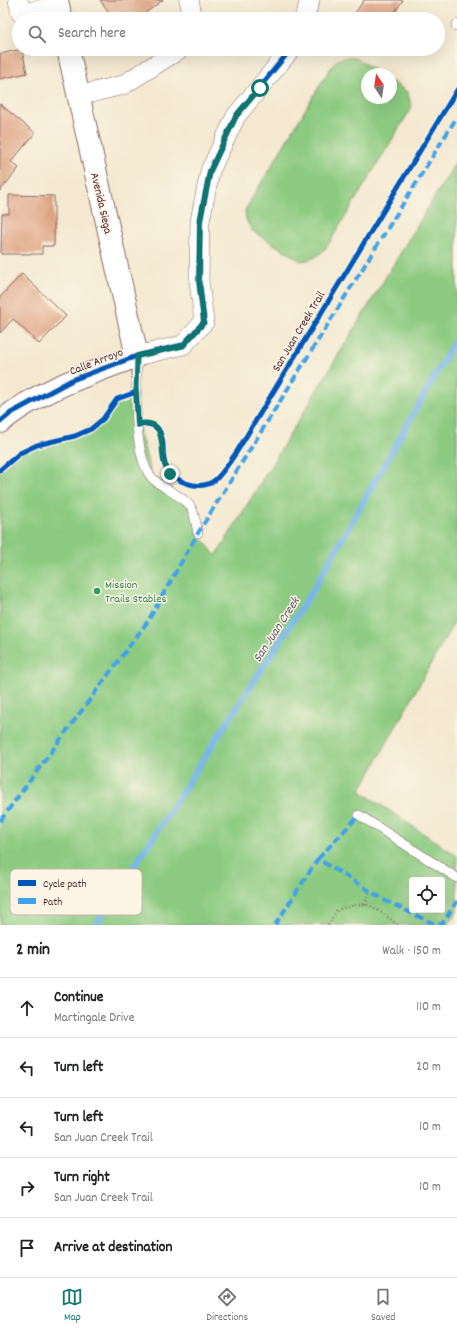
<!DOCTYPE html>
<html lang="en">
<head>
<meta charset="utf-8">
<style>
	:root { --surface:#fff; --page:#f6f6f6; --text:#202124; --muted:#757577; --line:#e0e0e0; --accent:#0f766e }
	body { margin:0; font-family:Dekko,sans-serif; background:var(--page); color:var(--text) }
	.controls { position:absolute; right:12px; bottom:12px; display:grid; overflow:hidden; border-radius:4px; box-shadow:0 4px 16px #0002 }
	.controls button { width:36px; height:36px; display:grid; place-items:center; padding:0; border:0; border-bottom:1px solid var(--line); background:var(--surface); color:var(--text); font:20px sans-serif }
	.compass { position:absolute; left:361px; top:68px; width:36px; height:36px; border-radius:50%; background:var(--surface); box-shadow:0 4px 16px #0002; rotate:347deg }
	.stop { position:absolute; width:12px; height:12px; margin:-9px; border:3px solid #0f766e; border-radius:50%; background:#fff }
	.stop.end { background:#0f766e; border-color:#fff; box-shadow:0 1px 4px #0008 }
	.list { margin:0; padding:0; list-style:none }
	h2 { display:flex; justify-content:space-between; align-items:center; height:52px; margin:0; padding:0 16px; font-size:17px }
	h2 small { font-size:13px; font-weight:400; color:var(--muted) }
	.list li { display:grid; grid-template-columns:26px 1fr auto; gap:12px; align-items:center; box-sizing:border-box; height:60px; padding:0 16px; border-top:1px solid var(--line) }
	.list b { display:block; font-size:15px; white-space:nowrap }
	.list p { margin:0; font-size:13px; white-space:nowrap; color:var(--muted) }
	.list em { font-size:13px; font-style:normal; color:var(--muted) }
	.icon { flex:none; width:22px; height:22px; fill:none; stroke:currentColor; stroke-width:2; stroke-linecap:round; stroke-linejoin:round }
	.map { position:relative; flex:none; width:457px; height:925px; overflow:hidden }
	.search { position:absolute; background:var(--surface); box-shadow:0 4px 16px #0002; left:12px; right:12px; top:12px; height:44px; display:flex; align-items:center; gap:10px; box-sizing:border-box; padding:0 14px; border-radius:22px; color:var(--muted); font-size:15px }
	.sheet { height:352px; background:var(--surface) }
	nav { display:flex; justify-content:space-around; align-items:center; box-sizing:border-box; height:56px; border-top:1px solid var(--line); background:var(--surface); font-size:11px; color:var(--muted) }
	nav a { display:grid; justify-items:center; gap:2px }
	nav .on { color:var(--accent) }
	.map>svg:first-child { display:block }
	.green { fill:#8bca80; stroke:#6a7456; fill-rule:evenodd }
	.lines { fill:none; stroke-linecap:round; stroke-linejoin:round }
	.stream { stroke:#7ab6ec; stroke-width:6 }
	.building { fill:#dda181 }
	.lane-casing { stroke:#866665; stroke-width:10 }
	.street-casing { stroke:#866665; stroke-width:20 }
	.secondary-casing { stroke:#866665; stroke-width:24 }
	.path { stroke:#866665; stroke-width:2.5; stroke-dasharray:1 3; stroke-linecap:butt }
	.lane { stroke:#fff; stroke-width:9 }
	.street { stroke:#fff; stroke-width:19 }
	.secondary { stroke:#fff; stroke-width:22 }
	.quiet { stroke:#40a2eb; stroke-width:4; stroke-dasharray:8 4; stroke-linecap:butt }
	.cycleway-casing { stroke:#fcf5e5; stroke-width:8 }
	.cycleway { stroke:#0057b8; stroke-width:5 }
	.route { stroke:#0f766e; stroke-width:5 }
	.leisure-dot { fill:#2e9e5b; stroke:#fcf5e5; stroke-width:1.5 }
	.labels { text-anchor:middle; stroke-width:3; stroke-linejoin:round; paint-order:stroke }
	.street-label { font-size:12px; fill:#4a1f2b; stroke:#fcf5e5 }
	.leisure-label { font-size:12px; fill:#27864d; stroke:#fcf5e5; text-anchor:start }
	.water-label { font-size:13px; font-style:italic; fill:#5b546f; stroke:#fcf5e5 }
	.key { fill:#fcf5e5; stroke:#c7b5ad; stroke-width:1 }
	.key-label { font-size:11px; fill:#4a1f2b }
</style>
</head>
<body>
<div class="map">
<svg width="457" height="925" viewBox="0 0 457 925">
	<rect width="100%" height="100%" fill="#fcf5e5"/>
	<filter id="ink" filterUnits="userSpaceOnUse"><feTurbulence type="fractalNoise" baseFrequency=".025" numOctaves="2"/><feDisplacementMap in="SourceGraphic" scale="8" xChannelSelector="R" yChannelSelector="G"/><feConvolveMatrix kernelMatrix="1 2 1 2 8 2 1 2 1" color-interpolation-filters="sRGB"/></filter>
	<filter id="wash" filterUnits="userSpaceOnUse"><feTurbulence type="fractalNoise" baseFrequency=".012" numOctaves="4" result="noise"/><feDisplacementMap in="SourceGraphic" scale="16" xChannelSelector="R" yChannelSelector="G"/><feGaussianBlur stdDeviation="0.9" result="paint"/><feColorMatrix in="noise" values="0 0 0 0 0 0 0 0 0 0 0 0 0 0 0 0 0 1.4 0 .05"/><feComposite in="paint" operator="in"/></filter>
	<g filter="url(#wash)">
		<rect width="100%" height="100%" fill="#f4e9d0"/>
		<path class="green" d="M346,57L356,58L380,74H367V98H391V81L407,92L412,107L328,245C320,255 314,260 301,261L251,230L246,219L245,210L329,70L337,60Z
			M457,160V617L360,791L457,856V912L448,925H0V470L20,453L37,445L75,436L103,419L117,399L136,392L138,425L152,478L191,507L198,533L216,556ZM412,880H442V910H412Z"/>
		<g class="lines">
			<path class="stream" d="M96,925L313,590L457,337"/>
		</g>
		<g id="blocks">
			<path class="building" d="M100,0H163L137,19H114Z
				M364,0H403L390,19H351Z
				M22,49L27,73L0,79V54Z
				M0,104L35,133L11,162L19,168L0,191Z
				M9,195L54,196V246H42V254H1L2,214H9Z
				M22,274L66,316L39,344L13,319L0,333V297Z"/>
		</g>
	</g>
	<g filter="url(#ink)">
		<use href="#blocks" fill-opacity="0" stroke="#866665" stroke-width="1"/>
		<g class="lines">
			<defs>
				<path id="lane" d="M456,26L457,24
					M137,356C136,385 132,458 153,479C164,489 181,495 190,506C195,512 196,525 198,533
					M359,815L457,878"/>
				<path id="street" d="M18,0L21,13L58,7
					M189,0L193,19
					M304,19L310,0
					M78,96L123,85L180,49
					M137,356L183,345L204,322L199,281L200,221L210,171L236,116L291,49"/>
				<path id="secondary" d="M57,0L61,19
					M0,422C39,390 90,374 137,356L68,49"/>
			</defs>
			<use href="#lane" class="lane-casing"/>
			<use href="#street" class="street-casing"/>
			<use href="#secondary" class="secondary-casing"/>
			<path class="path" d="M365,905L370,891
				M328,925L337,910C370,899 371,905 398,925"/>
			<use href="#lane" class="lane"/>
			<use href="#street" class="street"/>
			<use href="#secondary" class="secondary"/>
			<path class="quiet" d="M0,821L148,621L198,533L457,117
				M318,859L359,815
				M275,925L318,859L386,901L432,923L442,924L457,901"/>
			<defs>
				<path id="cycleway" d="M0,422L11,413L72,380L137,356L183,345L204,322L199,281L200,221L210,171L236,116L291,49
					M0,470L20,453L37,445L75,436L91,429L103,419L117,399L136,392L138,425C145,423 153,424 158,429C166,439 161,454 165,465C172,482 200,492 215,480C223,473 230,461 236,453L457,90"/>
			</defs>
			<use href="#cycleway" class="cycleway-casing"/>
			<use href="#cycleway" class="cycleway"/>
		</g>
	</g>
	<g class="lines" filter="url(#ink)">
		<path class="route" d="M170,474C168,471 166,468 165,465C159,449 168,417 138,424L136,392L137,356L183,346L204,322L199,281L200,222L210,171L236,116L260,88"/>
	</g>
	<circle class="leisure-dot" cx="97" cy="591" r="4"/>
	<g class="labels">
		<g class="street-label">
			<text transform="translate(102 203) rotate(77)" y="4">Avenida Siega</text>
			<text transform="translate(298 331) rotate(-59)" y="4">San Juan Creek Trail</text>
			<text transform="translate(96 361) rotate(-21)" y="4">Calle Arroyo</text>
		</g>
		<g class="leisure-label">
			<text x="105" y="588">Mission<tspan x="105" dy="14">Trails Stables</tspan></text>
		</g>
		<g class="water-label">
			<text transform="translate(275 629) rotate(-57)" y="5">San Juan Creek</text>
		</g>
	</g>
	<rect x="10" y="869" width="132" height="46" rx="6" class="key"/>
	<rect x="18" y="880" width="18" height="6" fill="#0057b8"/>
	<rect x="18" y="898" width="18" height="6" fill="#40a2eb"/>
	<g class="key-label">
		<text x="43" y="887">Cycle path</text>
		<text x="43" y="905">Path</text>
	</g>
</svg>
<div class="controls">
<button><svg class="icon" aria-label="locate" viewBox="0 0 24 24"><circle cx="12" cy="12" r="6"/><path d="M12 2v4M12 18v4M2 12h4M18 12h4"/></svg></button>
</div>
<svg class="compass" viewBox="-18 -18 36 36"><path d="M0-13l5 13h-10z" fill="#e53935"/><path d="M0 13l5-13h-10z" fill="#757577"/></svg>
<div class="stop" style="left:260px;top:88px"></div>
<div class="stop end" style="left:170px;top:474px"></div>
<div class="search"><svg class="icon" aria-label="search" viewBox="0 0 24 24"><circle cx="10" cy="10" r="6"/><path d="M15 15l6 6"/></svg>Search here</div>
</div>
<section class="sheet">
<h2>2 min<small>Walk · 150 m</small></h2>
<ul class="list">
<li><svg class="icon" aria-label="ahead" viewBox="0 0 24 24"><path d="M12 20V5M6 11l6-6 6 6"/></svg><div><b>Continue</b><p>Martingale Drive</p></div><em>110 m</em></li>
<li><svg class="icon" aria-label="left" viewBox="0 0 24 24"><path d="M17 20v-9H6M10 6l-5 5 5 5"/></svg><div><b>Turn left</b></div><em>20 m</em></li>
<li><svg class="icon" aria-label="left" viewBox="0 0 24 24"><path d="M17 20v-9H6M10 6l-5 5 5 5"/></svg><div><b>Turn left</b><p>San Juan Creek Trail</p></div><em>10 m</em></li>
<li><svg class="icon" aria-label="right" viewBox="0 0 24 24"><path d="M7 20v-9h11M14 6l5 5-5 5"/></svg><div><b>Turn right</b><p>San Juan Creek Trail</p></div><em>10 m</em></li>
<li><svg class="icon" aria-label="arrive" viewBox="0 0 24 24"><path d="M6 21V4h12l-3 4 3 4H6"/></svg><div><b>Arrive at destination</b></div></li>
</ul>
</section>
<nav>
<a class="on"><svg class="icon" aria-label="map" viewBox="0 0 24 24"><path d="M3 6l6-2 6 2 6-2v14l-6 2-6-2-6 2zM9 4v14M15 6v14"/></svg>Map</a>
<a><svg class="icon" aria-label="directions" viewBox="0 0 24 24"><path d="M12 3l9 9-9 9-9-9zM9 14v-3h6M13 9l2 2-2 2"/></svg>Directions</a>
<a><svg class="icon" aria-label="saved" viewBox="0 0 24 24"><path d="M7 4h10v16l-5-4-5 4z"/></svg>Saved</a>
</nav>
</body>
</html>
